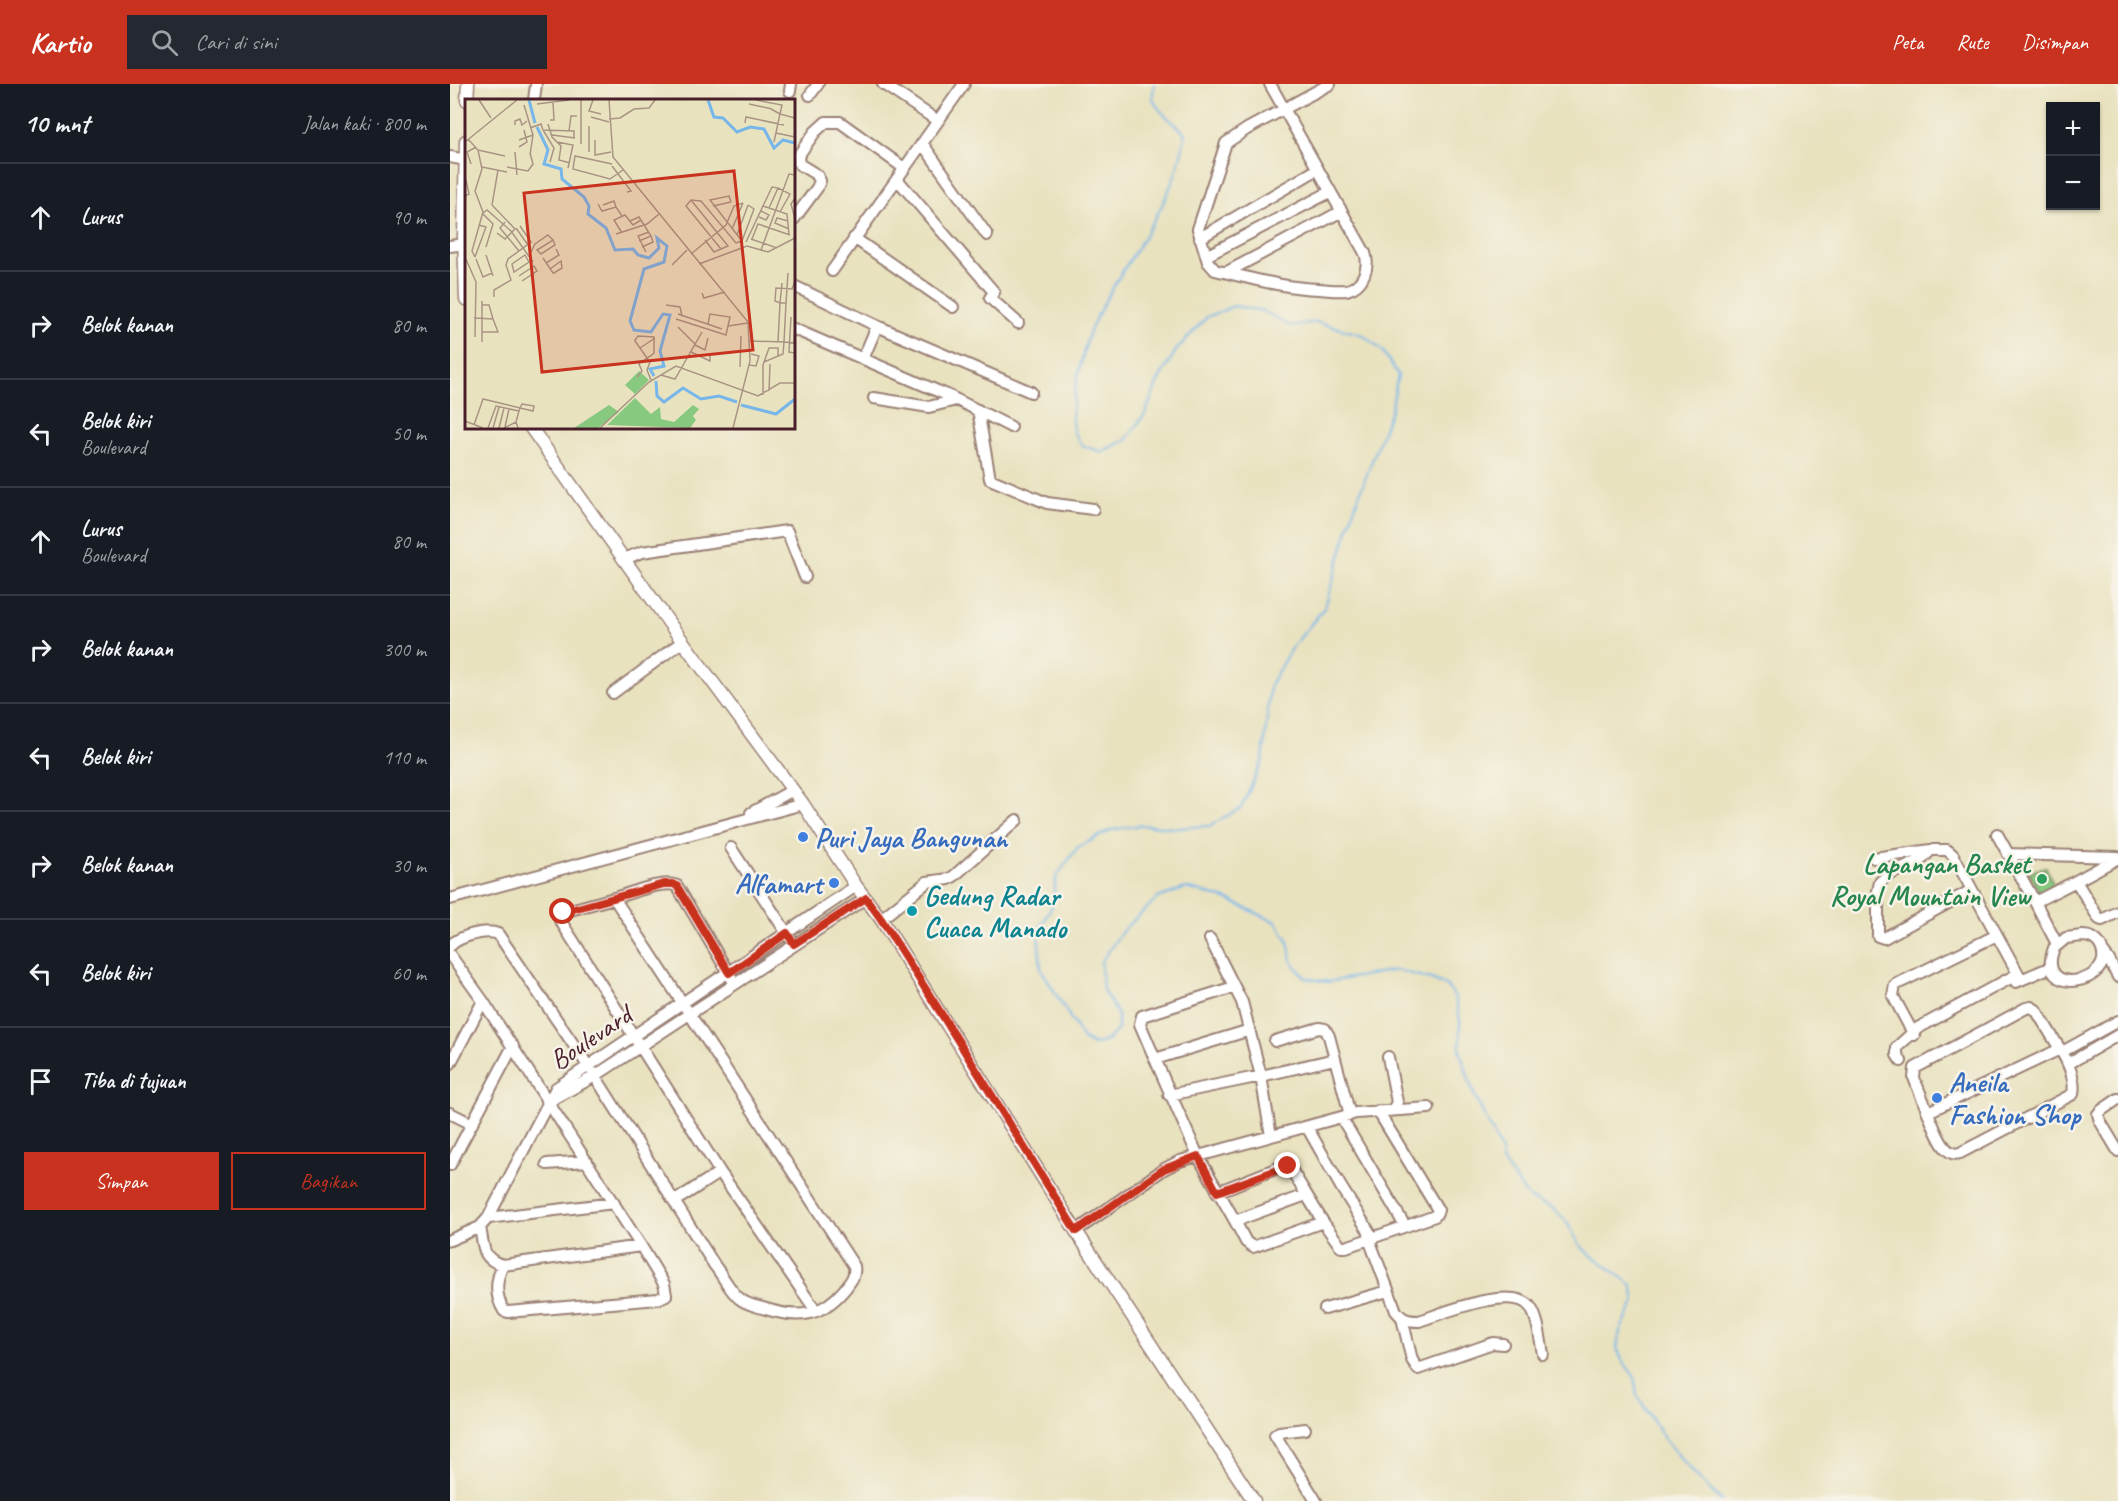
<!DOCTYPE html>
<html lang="id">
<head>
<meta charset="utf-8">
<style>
	:root { --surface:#171b24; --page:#242831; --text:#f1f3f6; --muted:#9ea1a6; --line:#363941; --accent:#c8321e }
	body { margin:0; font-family:Caveat,sans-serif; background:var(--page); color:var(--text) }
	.controls { position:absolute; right:18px; top:18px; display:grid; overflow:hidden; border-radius:0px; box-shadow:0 2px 4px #0004 }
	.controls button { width:54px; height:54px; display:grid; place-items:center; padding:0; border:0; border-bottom:2px solid var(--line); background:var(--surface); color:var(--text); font:30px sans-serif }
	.stop { position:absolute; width:18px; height:18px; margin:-14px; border:4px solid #c8321e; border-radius:50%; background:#fff }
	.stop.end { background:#c8321e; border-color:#fff; box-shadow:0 2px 6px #0008 }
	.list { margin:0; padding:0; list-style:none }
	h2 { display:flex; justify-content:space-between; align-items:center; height:78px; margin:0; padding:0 24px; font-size:26px }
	h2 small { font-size:20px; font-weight:400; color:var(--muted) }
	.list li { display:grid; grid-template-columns:39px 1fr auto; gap:18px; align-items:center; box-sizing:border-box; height:108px; padding:0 24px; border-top:2px solid var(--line) }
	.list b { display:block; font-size:22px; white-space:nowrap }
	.list p { margin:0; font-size:20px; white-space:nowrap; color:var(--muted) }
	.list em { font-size:20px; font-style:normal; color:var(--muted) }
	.actions { display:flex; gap:12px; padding:18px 24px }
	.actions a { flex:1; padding:14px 0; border:2px solid var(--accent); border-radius:0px; text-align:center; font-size:21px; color:var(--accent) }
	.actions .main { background:var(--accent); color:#fff }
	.icon { flex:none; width:33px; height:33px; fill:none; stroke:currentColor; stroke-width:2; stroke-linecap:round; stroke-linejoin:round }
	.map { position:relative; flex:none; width:1668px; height:1417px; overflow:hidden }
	header { display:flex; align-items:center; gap:36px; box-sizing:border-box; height:84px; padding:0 30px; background:var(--accent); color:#fff }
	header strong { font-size:28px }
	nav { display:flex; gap:33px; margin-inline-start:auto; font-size:21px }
	.search { width:420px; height:54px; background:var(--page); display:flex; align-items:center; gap:15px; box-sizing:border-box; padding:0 21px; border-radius:0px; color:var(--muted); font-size:22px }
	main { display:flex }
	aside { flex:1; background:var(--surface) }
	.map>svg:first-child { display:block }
	.park { fill:#88c980; stroke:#697456; stroke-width:1.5 }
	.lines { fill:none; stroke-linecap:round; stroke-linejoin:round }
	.stream { stroke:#76b6ea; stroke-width:2 }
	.minor-casing { stroke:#9a8075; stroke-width:14 }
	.tertiary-casing { stroke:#9a8075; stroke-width:15 }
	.minor { stroke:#fff; stroke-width:10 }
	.tertiary { stroke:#fff; stroke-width:12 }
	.route { stroke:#c8321e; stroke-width:8 }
	.shop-dot { fill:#3f7fe0; stroke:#f7f3e8; stroke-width:2 }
	.leisure-dot { fill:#2e9e5b; stroke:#f7f3e8; stroke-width:2 }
	.culture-dot { fill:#0f9aa8; stroke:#f7f3e8; stroke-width:2 }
	.labels { text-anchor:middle; stroke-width:5; stroke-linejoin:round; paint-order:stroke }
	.shop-label { font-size:28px; font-weight:bold; fill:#366cbe; stroke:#f7f3e8; text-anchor:start }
	.leisure-label { font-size:28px; font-weight:bold; fill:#27864d; stroke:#f7f3e8; text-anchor:end }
	.culture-label { font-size:28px; font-weight:bold; fill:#0d838f; stroke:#f7f3e8; text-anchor:start }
	.street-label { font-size:28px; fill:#4a1f2b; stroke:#f7f3e8 }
	.inset-river { fill:none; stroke:#76b6ea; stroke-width:3 }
	.inset-road { fill:none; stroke:#a99484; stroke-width:1.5 }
	.view { fill:#c8321e; fill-opacity:0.15; stroke:#c8321e; stroke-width:3 }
	.inset-edge { fill:none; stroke:#4a1f2b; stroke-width:3 }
</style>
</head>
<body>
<header>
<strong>Kartio</strong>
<div class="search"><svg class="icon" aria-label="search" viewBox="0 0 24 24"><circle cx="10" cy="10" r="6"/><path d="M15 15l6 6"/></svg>Cari di sini</div>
<nav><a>Peta</a><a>Rute</a><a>Disimpan</a></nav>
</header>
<main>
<aside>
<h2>10 mnt<small>Jalan kaki · 800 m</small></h2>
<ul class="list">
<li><svg class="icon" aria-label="ahead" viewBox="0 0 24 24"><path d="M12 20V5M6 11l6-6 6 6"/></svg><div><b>Lurus</b></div><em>90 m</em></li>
<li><svg class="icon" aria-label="right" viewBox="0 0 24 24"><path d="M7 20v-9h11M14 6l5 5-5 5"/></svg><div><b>Belok kanan</b></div><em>80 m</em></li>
<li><svg class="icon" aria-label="left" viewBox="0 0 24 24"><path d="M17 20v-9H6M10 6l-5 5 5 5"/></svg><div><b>Belok kiri</b><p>Boulevard</p></div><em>50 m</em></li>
<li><svg class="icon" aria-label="ahead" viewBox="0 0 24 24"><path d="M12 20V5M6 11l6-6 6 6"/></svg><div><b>Lurus</b><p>Boulevard</p></div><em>80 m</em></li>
<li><svg class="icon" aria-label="right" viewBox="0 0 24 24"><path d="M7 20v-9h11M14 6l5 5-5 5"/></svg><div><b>Belok kanan</b></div><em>300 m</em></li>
<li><svg class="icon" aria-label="left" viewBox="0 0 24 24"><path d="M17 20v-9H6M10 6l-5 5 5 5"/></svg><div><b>Belok kiri</b></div><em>110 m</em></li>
<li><svg class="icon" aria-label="right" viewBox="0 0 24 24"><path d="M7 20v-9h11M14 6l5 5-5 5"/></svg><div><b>Belok kanan</b></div><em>30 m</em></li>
<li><svg class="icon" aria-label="left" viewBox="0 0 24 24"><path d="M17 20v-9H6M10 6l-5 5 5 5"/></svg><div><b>Belok kiri</b></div><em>60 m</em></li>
<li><svg class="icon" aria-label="arrive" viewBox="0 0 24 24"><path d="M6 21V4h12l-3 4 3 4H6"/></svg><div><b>Tiba di tujuan</b></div></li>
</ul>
<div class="actions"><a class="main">Simpan</a><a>Bagikan</a></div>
</aside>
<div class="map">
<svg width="1668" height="1417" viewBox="0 0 1668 1417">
	<rect width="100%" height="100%" fill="#f7f3e8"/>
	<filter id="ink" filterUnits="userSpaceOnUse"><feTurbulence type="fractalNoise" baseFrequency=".0167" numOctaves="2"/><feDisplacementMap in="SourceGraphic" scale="12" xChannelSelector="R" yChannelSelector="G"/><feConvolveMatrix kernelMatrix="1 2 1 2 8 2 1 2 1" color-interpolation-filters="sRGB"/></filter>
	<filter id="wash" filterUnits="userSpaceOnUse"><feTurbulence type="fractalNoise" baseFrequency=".008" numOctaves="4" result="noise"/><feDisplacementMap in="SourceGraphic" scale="24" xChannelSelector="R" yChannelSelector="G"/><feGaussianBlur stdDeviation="1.35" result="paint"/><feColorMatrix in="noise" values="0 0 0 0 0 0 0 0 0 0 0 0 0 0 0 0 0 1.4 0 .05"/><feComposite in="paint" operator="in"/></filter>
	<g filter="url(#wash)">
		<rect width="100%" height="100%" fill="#e9e2bf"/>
		<path class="park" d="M1596,783L1604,802L1589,808L1579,788Z"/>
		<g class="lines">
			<path class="stream" d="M704,0C704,4 702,11 703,15C707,27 726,40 735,49C727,121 674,175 644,238C636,253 633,273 628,290C625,305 620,330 623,345C624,350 629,356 632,361L651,368L676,356L695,330L709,295L727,265L757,233L784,222L813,227L840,242L866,238L913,251L932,266L948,291L941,326L904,425L875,523L840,566L820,601L813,676L791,724L759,742L726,744L691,741L661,746L628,763L606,793L602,822L588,848L591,885L633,955L644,961L656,957L668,946V931L653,906L651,878L673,846L708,814L736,804L776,815L826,838L837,854L843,880L856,894L878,898L946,886L981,895L996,901L1005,913L1010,937V967L1023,1008L1050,1064L1053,1079L1079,1114L1102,1124L1116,1137L1130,1161L1137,1168L1182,1201L1185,1217L1170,1247L1167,1264L1172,1276L1184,1292L1187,1311L1215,1356L1251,1397L1272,1417"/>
		</g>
	</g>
	<g filter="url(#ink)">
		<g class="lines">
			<defs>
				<path id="minor" d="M433,0L488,37
					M820,0L915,169C920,183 913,202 897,206C888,207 878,206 869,205C834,204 800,194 765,186L758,178L748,145L776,59L797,45L880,0
					M340,7L341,0
					M360,11L368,0
					M84,16L86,0
					M472,59L537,151
					M0,73L16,76
					M447,95L544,208L540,214L568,239
					M344,135L367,104L370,97L367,91L349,80L348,72L365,48L376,38H390L454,84
					M404,154L503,223
					M750,154L868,85
					M0,162L14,160
					M756,172L880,108
					M382,187L514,0
					M777,188L892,127
					M344,202L427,242L581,308
					M344,245L499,312L561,343
					M413,275L427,242
					M424,314L479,323L506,316
					M528,326L540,395L597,419L643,425
					M174,475L192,468L337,447L355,493
					M163,609L233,557
					M301,729L343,706
					M1547,750L1585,818L1626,797
					M281,764L340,854
					M1559,770L1668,773
					M1424,774L1481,766
					M1668,774L1626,797L1649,835L1652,836L1668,828
					M1522,806L1434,854L1428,852V807L1430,798L1437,792L1471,776L1481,766H1497L1503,771L1571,895
					M164,814L113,828L109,832L110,836L270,1088L366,1227
					M0,815L353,720
					M1585,818L1607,860
					M431,835L477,798L499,795L504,792L567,736
					M1632,852C1640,852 1647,855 1651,863C1668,899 1584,916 1604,864L1616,854Z
					M0,862C9,852 36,845 48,850L145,992L265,1182C273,1192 280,1207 290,1215C297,1221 307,1222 316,1225C348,1235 371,1233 394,1206C400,1198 406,1192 404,1182L164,814C179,810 214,795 227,802L285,900
					M1653,868L1659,876L1668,893
					M0,871L33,917L191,1162L214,1200L216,1211L208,1215L58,1228L54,1227C45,1212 45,1197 53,1181
					M1566,898L1601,883
					M800,946L705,975L748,1072L785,1137L856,1111
					M1464,951L1443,912L1445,901L1547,851
					M825,957L869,944L875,945L879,952L900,1031
					M1612,968L1668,937
					M938,973L947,1018L943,1026
					M705,975L690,940L692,932L784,903
					M1451,977L1447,971V963L1468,944L1568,890
					M0,980L33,917
					M1618,980L1668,951
					M719,1011L811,992L792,918L760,855
					M1668,1015L1652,1026L1648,1030L1650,1037L1668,1067
					M98,1018L145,992L416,814
					M1478,1028L1610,965L1586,926L1581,923L1576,924L1465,984L1464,994L1483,1041C1488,1052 1496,1074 1510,1069L1623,1010C1626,994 1618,978 1610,965
					M0,1029L22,1040
					M891,1033L955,1142
					M857,1043L891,1103L923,1154
					M821,1052L811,992L885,975
					M97,1080L137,1077
					M0,1081L63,962
					M767,1108L833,1082H839L873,1138L891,1163H896L985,1132L988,1126L928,1027
					M225,1117L270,1088
					M38,1134L164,1119
					M785,1137L796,1158L803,1163L873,1138
					M30,1143C34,1162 31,1175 53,1181L191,1162
					M626,1147L714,1085L730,1077L906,1029L979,1024
					M919,1155L946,1227C953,1236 958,1237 969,1237C991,1230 1065,1199 1081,1224C1089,1237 1090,1255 1093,1270
					M0,1156L30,1143L38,1134L106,1004L406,802
					M875,1225L938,1207
					M952,1234L962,1276L968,1285L1043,1259L1053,1260
					M855,1345L829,1348L825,1351L866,1417"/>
				<path id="tertiary" d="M17,16L18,0
					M16,57L14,152L16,215
					M81,344L222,543L353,720L406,802L431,835L626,1147L804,1417"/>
			</defs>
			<use href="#minor" class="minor-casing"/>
			<use href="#tertiary" class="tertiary-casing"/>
			<use href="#minor" class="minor"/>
			<use href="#tertiary" class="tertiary"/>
		</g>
	</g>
	<g class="lines" filter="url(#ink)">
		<path class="route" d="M113,828L214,800H223L227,802L279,889L337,849L344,860L416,814L431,835L494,934L626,1147L714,1085L748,1072L767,1108L838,1082"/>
	</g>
	<g class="shop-dot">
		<circle cx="353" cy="753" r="6"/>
		<circle cx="384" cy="799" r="6"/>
		<circle cx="1487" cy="1014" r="6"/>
	</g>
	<circle class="leisure-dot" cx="1592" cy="795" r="6"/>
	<circle class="culture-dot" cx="462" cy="827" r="6"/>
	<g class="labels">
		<g class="shop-label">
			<text x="365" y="763">Puri Jaya Bangunan</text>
			<text x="372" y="809" text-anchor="end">Alfamart</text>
			<text x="1499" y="1008">Aneila<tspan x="1499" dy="32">Fashion Shop</tspan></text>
		</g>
		<g class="leisure-label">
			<text x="1580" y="789">Lapangan Basket<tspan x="1580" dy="32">Royal Mountain View</tspan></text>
		</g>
		<g class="culture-label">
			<text x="474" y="821">Gedung Radar<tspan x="474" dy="32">Cuaca Manado</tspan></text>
		</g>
		<g class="street-label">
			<text transform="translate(140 953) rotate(-34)" y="10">Boulevard</text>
		</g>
	</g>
	<g transform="translate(15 15)">
		<rect width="330" height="330" fill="#e9e2bf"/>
		<path d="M174,272L184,281L170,295L160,286ZM170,299L186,315L195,308L196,320L209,323L228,306L234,310L228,317L231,321L225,329L142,326ZM144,306L154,313L133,329H109Z" fill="#88c980"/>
		<path class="inset-river" d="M64,1L70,24M243,1L249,18L258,19L272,33L285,28L299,30L309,49L318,41L330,44M72,28L83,51L79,65L96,70L97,80L119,98L124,107L123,115L141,129L150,151L168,150L173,156L184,159L194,149L192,139L202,147L199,163L179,170L165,222L169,231L186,233L198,215L205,216L195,252L199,267L185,270L189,277M191,282L192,297L199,303L218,289L236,300L254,297L272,303M276,306L311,315L330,300"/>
		<path class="inset-road" d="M14,1L26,19M128,1L124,12L136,15M144,1L148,58L283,223L285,262L268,329M291,1L317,6L315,15L330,19M72,5L104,1M284,5L307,10M306,10L315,15L309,43M126,18L144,23M144,20L155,19L169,10L184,9L190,1M85,21H89L88,3M280,24L281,18L319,26M83,25L87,38L96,47L94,61L105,64M50,26V22L55,20L57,26L62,22M65,29L76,25L78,31L109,32V39M78,31L89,49L85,63M104,32L106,17H112M311,34L330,38M87,36L110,39M3,40L13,51L17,70L10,92L18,113L7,152L10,158M54,41L68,36L59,6M130,41V56L146,53M0,43L52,1M92,43L108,46L103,69M116,45V1M54,48L62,43L59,31M13,51L40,57M50,53L52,76M124,53V27M65,56L68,36M6,65L2,53L11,48M147,65L110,57L108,70L145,80L158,71M147,67L166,92L162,93M17,68L42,73M42,68L63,72L68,65L65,54M313,89L325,95L315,113M0,97L4,95L1,81M330,99L326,105L330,120M226,101L263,147L256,150M266,103L264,97L245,101L277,142M133,105L137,112L151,108L157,117M27,106L50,130L40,140L32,134M27,106L33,71M138,106L149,102L151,108M248,107L266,103M298,107L307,88L313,89L304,109M18,114L22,111L46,132L68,163M18,115L28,125L21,148M294,118L301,121L304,116L296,112M165,122L174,118L186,137L174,142M323,122L312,119L310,124L324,130M40,123L35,129L54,152M51,129L63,146M267,130L278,104M157,134L149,121L160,116L168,126L176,121M151,135L182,125L194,115M272,136L283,106M286,140L312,149M287,140L293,125L325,136M88,141L90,146L76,155L72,151ZM240,141L249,153L256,150L221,107L226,101L236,102L271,144L277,142M277,142L289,110L283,106M281,143L298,107L322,115L324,136M177,148L188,143L186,137M296,151L324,75L330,76M181,153L173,137L184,133M65,155L70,145L83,136L88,141M226,155L261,126L269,107L278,104M21,156L28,177M60,156L64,163L49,173L47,165ZM0,158L11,183L10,238M10,158L21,128L14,126M78,159L88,174H89L97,169L96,162L85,170M11,160L18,178L27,174M81,164L94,156L91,150M234,165L282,147L303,153L330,139M207,166L222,151M54,177L69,167L72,172L57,182M317,184L315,204H321L319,243L330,244M237,194L239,199L260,193M29,198V191L46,181L41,166L43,160L66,143L55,127M17,202V243M321,204L323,174M17,206H24L28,220M201,206L215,208L217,217M213,215L257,230M326,218L324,253L330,254M9,219L28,220L33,233H17M211,220L261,236L265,218L245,215L243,225M263,227L283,224M213,228L230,245M285,242L319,243L318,255L299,263M313,243L315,204L310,202L311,189L327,190L330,182M329,244L330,224M230,246L240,251L243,239M175,249L190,239M226,253L245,262V255M284,266L291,267L294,257L286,255M275,268L276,237M196,276L210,280L237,233M172,278L177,272L174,265L182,259L187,256L189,254V238L173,237L170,241V242L182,259L185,263L182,271L186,281M304,292L305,265M298,296V266L304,249H313V258M57,305L69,307L68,312L55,309ZM0,322L18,329M9,326L18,300L55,309L54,312M40,328L44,310M23,329L31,307L54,312L51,323M28,329L34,308M34,329L39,309M39,329L51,323L53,329M135,329L184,283L211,267L293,297L315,284H330"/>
		<path class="view" d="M269,72L288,251L77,273L59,94Z"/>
		<rect width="330" height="330" class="inset-edge"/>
	</g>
</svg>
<div class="controls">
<button>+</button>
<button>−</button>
</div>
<div class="stop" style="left:113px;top:828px"></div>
<div class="stop end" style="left:838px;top:1082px"></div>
</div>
</main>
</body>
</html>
